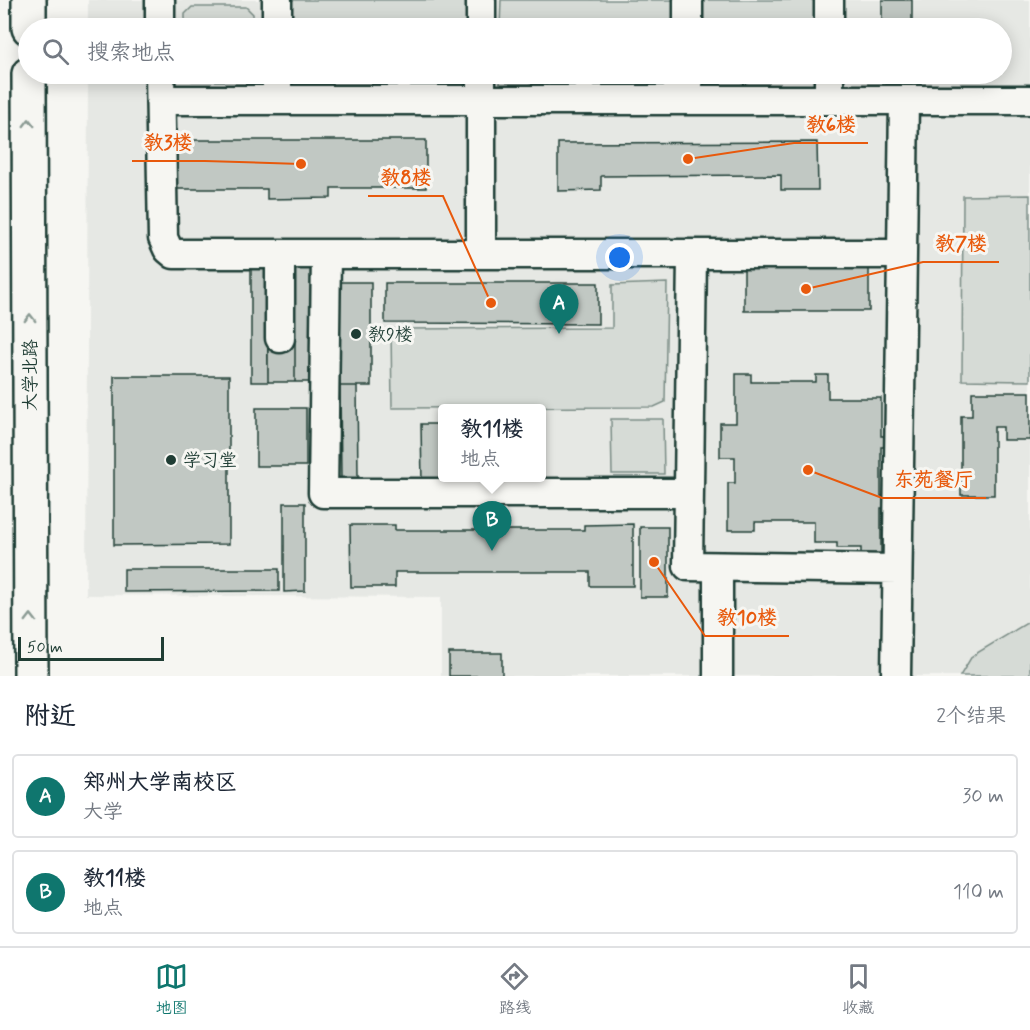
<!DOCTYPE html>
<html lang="zh">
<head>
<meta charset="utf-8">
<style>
	:root { --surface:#fff; --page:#f2f2f3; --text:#1f2937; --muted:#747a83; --line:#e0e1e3; --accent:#0f766e }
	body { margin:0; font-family:Mynerve,"LXGW WenKai TC",sans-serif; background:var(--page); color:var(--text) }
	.scale { position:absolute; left:18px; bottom:15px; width:146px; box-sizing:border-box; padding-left:6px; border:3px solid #1f3d34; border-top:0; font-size:16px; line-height:21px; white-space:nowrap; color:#1f3d34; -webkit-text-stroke:4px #f6f6f2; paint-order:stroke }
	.you { position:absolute; left:620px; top:258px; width:21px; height:21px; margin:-15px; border:4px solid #fff; border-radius:50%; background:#1a73e8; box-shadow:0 0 0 9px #1a73e833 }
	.badge { display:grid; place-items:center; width:39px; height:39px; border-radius:50%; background:var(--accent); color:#fff; font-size:20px; font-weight:700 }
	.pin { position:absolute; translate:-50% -50px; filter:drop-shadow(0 2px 3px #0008) }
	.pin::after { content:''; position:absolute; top:32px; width:21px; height:18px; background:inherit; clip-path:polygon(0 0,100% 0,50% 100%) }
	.popup { position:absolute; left:438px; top:404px; width:108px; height:78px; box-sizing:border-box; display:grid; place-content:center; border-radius:6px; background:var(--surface); filter:drop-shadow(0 2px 4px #0005); font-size:20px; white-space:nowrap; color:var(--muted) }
	.popup b { font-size:22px; color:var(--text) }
	.popup::after { content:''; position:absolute; left:50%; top:100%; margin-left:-12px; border:12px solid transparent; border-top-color:var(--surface) }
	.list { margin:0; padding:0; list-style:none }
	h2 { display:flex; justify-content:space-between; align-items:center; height:78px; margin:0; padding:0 24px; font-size:26px }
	h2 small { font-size:20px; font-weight:400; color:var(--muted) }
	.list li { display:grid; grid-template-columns:39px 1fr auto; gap:18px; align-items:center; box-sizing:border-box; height:84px; margin:0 12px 12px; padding:0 12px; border:2px solid var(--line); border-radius:6px }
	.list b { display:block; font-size:22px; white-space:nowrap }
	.list p { margin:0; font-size:20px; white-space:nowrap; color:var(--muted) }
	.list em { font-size:20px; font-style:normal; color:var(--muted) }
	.icon { flex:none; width:33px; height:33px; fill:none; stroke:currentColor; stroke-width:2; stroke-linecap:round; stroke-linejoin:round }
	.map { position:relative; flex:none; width:1030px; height:676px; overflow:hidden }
	.search { position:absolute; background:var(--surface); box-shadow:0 3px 15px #0003; left:18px; right:18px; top:18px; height:66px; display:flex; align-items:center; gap:15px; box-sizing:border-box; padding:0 21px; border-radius:33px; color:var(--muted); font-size:22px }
	.sheet { height:270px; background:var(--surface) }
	nav { display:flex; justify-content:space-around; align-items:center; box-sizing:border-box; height:84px; border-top:2px solid var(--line); background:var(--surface); font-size:16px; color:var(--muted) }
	nav a { display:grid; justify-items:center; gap:3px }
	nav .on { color:var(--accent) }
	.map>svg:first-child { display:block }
	.built { fill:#e6e8e4; fill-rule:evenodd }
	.green { fill:#d6dbd6; stroke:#7a8c85; stroke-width:1.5 }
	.building { fill:#c1c8c3; stroke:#1f3d34; stroke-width:1.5 }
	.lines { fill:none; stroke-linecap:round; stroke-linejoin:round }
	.minor-casing { stroke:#1f3d34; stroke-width:33 }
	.major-casing { stroke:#1f3d34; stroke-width:38 }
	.minor { stroke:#f6f6f2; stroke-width:28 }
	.major { stroke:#f6f6f2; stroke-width:33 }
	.oneway { stroke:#8a9a93 }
	.poi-dot { fill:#1f3d34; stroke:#f6f6f2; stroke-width:2 }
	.labels { text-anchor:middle; stroke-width:6; stroke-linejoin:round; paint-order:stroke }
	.poi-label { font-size:18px; fill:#1f3d34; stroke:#f6f6f2; text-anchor:start }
	.street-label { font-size:18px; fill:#1f3d34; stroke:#f6f6f2 }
	.leader { fill:none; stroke:#e8590c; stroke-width:2 }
	.callout-dot { fill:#e8590c; stroke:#f6f6f2; stroke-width:2 }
	.callout-label { font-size:20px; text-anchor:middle; font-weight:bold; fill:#e8590c; stroke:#f6f6f2; stroke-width:6; stroke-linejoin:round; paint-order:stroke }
</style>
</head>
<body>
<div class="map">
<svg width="1030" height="676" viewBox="0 0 1030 676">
	<rect width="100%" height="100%" fill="#f6f6f2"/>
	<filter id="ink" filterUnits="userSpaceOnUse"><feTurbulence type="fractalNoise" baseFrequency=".0167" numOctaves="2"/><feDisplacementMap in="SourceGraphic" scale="12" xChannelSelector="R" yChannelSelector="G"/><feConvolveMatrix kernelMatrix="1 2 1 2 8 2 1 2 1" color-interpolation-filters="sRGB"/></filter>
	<g filter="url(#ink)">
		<path class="built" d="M88,0H1030V621L972,656L960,676H441V597L86,595L88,74H1002V28H88ZM442,408H542V478H442Z"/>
		<path class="green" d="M289,0H467V28H289Z
			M501,0H676V28H500Z
			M699,0H816V28H699Z
			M192,7H246L253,14V28H185V14Z
			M185,74H253L246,81H192Z
			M288,74H468V85H288Z
			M500,74H676L677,88L500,89Z
			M1030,195V381L962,380L963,196Z
			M667,283L665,402L654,407L392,408L391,329L612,328V285Z
			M611,419H663L664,474H612Z
			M1030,621V676H960L972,656Z"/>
		<path class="building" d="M882,0H912V28H882Z
			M176,140H426V188H331V198L267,199V189H176Z
			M817,142L818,190H781V175L601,176V190L558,191V143Z
			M251,263H267L268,382H251Z
			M295,266H316L317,382H295Z
			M744,268H869V311H744Z
			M340,282H371V386H340Z
			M385,283H598V324L385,323Z
			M268,341H295V382H268Z
			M736,374H751V382H816V375H828V398H881V436H887V447H881V496H887V508H881V561H861V548H837V543H814V522H755V530H728V483H735V457H720V423H736Z
			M114,376H229V544L114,545Z
			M340,386H357L358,478H341Z
			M972,392H1030V440H1003V427H994V495H961V416H972Z
			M256,408H306V466H256Z
			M421,424H442V478H446V484H422Z
			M284,503H305V591L284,592Z
			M633,524V586H590V572H395V587H351L350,525H395V530H584V525Z
			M640,527H668V597H640Z
			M124,569H279V591L124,592Z
			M449,653H502V676H449Z"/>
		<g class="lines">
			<defs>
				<path id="minor" d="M160,0V28
					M277,0V28
					M481,0V28
					M688,0V28
					M829,0V28
					M160,74L163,238L168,249L174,254H280V338
					M277,74V100
					M481,74V254
					M688,74V100
					M829,74V100
					M161,100H1030
					M280,254H902L896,676
					M326,254L323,493H688
					M692,254L688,566L897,569
					M902,254L904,100
					M718,567V676"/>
				<path id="major" d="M29,0V28
					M29,74L31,676"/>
			</defs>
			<use href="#minor" class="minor-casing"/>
			<use href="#major" class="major-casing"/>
			<use href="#minor" class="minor"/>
			<use href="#major" class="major"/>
		</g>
		<defs><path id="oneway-chevron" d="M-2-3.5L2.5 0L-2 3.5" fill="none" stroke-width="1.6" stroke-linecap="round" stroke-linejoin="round" transform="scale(1.5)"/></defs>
		<g class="oneway">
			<use href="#oneway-chevron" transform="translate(29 123) rotate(-90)"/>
			<use href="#oneway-chevron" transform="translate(30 318) rotate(-90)"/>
			<use href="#oneway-chevron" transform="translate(31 618) rotate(-90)"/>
		</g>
	</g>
	<g class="poi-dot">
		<circle cx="356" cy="334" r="6"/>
		<circle cx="171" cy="460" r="6"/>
	</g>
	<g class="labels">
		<g class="poi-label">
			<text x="368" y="340">教9楼</text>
			<text x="183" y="466">学习堂</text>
		</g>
		<g class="street-label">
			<text transform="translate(30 375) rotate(-90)" y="6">大学北路</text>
		</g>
	</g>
	<path class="leader" d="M688 159L794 143H868M301 164L205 161H132M491 303L443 196H368M806 289L923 262H999M808 470L882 498H986M654 562L705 636H789"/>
	<g class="callout-dot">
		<circle cx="688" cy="159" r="6"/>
		<circle cx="301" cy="164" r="6"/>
		<circle cx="491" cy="303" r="6"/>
		<circle cx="806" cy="289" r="6"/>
		<circle cx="808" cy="470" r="6"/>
		<circle cx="654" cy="562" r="6"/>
	</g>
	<g class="callout-label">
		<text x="831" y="131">教6楼</text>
		<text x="168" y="149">教3楼</text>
		<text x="406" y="184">教8楼</text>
		<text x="961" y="250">教7楼</text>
		<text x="934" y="486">东苑餐厅</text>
		<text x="747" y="624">教10楼</text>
	</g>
</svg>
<div class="scale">50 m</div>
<div class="you"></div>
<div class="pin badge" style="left:559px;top:334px">A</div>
<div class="pin badge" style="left:492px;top:551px">B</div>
<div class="popup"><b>教11楼</b>地点</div>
<div class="search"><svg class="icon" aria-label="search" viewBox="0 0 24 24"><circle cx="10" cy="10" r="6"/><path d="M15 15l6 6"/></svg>搜索地点</div>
</div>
<section class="sheet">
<h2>附近<small>2个结果</small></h2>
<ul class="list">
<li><span class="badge">A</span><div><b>郑州大学南校区</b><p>大学</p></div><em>30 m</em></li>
<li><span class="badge">B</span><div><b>教11楼</b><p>地点</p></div><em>110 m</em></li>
</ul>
</section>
<nav>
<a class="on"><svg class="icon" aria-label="map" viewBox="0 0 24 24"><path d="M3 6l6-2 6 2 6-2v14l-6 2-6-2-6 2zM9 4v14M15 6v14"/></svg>地图</a>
<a><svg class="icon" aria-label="directions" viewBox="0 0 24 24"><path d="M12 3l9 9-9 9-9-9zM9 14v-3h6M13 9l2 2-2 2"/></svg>路线</a>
<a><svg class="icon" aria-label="saved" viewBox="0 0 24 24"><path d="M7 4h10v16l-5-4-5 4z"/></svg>收藏</a>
</nav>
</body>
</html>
